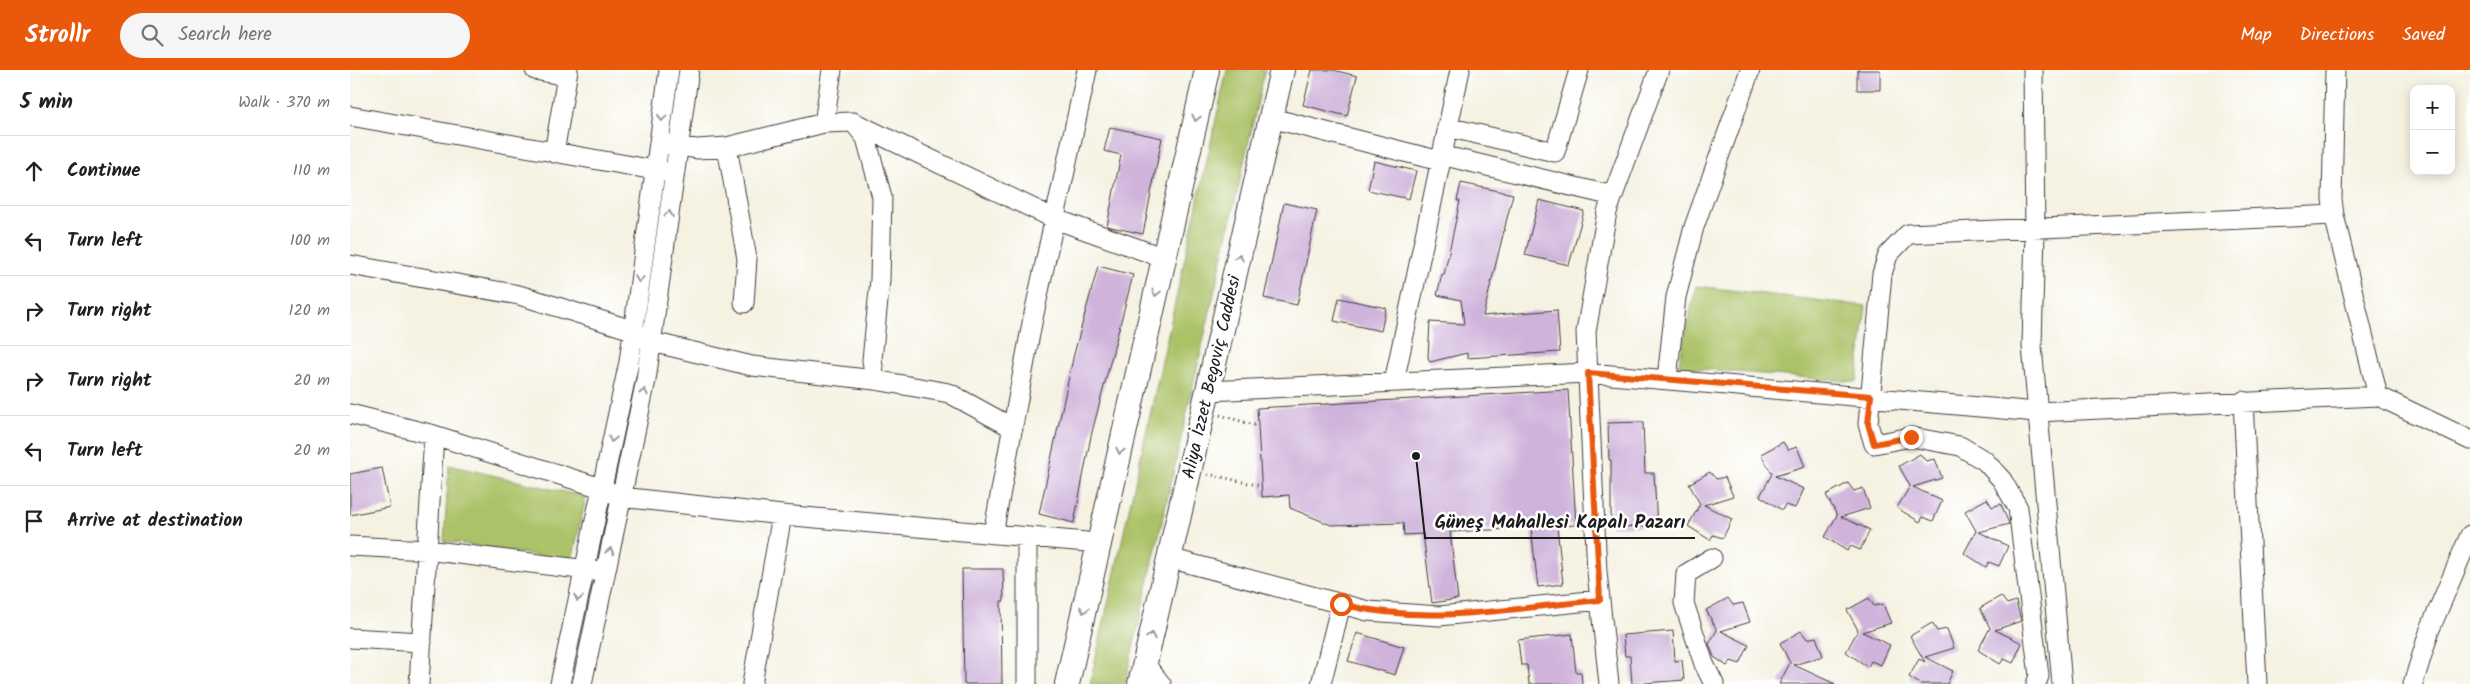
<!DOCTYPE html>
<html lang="en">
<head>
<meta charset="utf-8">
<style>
	:root { --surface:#fff; --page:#f6f6f6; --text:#202124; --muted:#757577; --line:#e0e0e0; --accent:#ea580c }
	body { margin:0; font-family:Kalam,sans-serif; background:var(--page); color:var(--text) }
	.controls { position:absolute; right:15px; top:15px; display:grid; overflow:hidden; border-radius:10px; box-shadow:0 2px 12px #0003 }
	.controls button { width:45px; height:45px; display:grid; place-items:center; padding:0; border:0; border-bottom:1px solid var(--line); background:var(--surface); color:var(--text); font:25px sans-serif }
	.stop { position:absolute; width:15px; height:15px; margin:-11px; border:4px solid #ea580c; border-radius:50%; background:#fff }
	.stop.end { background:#ea580c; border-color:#fff; box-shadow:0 1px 5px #0008 }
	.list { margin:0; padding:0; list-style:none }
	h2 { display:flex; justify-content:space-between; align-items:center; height:65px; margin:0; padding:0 20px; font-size:21px }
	h2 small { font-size:16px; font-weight:400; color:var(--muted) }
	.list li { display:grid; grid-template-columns:32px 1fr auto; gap:15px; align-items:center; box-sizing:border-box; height:70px; padding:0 20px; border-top:1px solid var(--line) }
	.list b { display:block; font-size:19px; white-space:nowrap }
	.list em { font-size:16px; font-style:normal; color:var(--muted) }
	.icon { flex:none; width:28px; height:28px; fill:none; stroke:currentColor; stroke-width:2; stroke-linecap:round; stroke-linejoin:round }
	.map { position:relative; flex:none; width:2120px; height:614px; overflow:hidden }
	header { display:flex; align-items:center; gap:30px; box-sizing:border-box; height:70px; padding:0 25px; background:var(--accent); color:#fff }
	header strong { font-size:24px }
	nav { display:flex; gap:28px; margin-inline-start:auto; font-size:18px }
	.search { width:350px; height:45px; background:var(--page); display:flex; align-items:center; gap:12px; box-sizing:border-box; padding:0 18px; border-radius:28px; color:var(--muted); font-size:19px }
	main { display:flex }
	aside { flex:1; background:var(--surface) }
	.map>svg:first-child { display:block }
	.green { fill:#acc267; stroke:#646f42 }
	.building { fill:#cfb3da }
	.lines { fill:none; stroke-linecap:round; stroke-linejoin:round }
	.minor-casing { stroke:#3d3c3a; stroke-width:21 }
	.major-casing { stroke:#3d3c3a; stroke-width:26 }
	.path { stroke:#3d3c3a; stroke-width:3; stroke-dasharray:1 4; stroke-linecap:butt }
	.minor { stroke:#fff; stroke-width:19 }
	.major { stroke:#fff; stroke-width:24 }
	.oneway { stroke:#999 }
	.route { stroke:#ea580c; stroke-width:6 }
	.labels { text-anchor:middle; stroke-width:5; stroke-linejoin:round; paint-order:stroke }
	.street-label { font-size:18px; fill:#1c1c1c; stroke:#fff }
	.leader { fill:none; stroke:#1c1c1c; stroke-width:2 }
	.callout-dot { fill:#1c1c1c; stroke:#fff; stroke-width:2 }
	.callout-label { font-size:19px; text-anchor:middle; font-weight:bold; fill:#1c1c1c; stroke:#fff; stroke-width:5; stroke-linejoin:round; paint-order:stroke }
</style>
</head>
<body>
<header>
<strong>Strollr</strong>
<div class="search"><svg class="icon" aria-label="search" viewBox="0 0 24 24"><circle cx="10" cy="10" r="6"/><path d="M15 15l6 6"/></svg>Search here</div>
<nav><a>Map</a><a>Directions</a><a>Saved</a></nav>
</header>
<main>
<aside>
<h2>5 min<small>Walk · 370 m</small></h2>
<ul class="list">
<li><svg class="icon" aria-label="ahead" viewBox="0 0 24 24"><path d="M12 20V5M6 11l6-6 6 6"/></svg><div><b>Continue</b></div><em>110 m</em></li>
<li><svg class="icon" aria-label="left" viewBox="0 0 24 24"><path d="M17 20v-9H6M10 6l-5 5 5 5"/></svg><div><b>Turn left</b></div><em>100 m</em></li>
<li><svg class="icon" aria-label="right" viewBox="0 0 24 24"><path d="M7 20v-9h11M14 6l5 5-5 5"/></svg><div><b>Turn right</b></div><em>120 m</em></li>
<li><svg class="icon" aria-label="right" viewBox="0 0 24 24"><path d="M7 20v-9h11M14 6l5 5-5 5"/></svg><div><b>Turn right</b></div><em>20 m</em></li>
<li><svg class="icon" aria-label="left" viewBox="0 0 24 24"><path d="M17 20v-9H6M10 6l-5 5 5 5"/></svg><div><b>Turn left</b></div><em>20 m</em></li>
<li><svg class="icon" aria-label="arrive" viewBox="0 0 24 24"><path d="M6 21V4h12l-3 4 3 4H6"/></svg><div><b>Arrive at destination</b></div></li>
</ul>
</aside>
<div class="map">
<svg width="2120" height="614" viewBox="0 0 2120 614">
	<rect width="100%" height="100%" fill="#fff"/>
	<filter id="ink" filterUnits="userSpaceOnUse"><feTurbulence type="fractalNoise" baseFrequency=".02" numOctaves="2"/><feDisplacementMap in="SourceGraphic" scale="10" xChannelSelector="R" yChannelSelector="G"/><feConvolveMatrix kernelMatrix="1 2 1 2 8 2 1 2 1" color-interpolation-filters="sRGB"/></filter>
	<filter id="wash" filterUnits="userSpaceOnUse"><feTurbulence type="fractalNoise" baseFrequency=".0096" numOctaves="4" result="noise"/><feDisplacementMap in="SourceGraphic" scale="20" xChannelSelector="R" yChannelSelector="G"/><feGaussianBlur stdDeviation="1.12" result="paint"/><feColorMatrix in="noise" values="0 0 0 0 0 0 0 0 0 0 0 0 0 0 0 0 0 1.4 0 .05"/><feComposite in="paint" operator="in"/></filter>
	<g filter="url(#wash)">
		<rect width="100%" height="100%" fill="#f5f2e2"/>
		<path class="green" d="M877,0H915L775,614H740Z
			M1346,216L1516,236L1507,312L1328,297Z
			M99,395L236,427L222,491L94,471Z"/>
		<g id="blocks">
			<path class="building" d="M962,0H983L1007,6L997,46L953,35Z
				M1507,0H1530V20H1507Z
				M760,57L812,68L793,164L757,156L771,85L754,81Z
				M1024,91L1066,101L1059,129L1018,120Z
				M1111,113L1163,124L1133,246L1207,240L1210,282L1117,288V283L1080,292L1078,287L1080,252L1114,254L1111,230L1087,225L1092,204L1094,205L1110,131H1107Z
				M1189,130L1234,141L1219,195L1175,185Z
				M934,133L967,140L947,235L914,228Z
				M748,196L783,205L741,366L724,453L689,444L724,284Z
				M989,228L1036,238L1031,261L984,251Z
				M1218,320L1226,455L1207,456L1213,514L1188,517L1181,458L1100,462L1108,529L1082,533L1073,464L1054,465L1053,453L981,455L940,438L939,425L912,427L907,338Z
				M1293,352L1295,403H1304L1307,456L1261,457V390H1259L1258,353Z
				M1433,372L1438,380L1447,377L1455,397L1425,406L1454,419L1445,438L1435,435L1432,440L1410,426L1422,404L1411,384Z
				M1570,384L1576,391L1585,389L1592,408L1563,417L1592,431L1583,451L1573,447L1570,452L1547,438L1560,416L1549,396Z
				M32,398L40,437L0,445V404Z
				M1360,402L1366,409L1375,407L1383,426L1354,435L1382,449L1373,468L1363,465L1360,470L1338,456L1350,434L1339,414Z
				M1498,413L1504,421L1513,418L1520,438L1491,447L1520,460L1510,480L1501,476L1497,481L1475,467L1487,445L1476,425Z
				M1637,429L1642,437L1651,434L1659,454L1629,462L1658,476L1649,496L1639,492L1636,497L1614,483L1626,461L1615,441Z
				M612,499H653L654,531H651L652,614H614Z
				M1651,526L1657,534L1666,531L1671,551L1645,560L1672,573L1663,593L1654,589L1650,594L1628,580L1640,558L1630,538Z
				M1378,528L1383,535L1393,533L1400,552L1371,561L1399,575L1390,594L1381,591L1377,596L1364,587L1359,574L1367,560L1356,540Z
				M1519,528L1524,536L1533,534L1541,553L1512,562L1540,575L1531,595L1521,591L1518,597L1496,582L1508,560L1497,540Z
				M1582,553L1587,561L1597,559L1604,578L1575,587L1603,601L1597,614H1570L1559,607L1569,589L1575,592L1560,566Z
				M1323,561L1325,591L1332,590L1334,610L1282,614L1280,586H1275L1273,565Z
				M1451,561L1457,569L1466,567L1473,586L1444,595L1485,614H1429L1440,593L1430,573Z
				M1007,563L1054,577L1045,605L998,591Z
				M1222,564L1226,602H1231L1232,614H1179L1177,595H1171L1168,570Z"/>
		</g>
	</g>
	<g filter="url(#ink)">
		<use href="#blocks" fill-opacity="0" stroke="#3d3c3a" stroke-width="1"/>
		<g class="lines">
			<defs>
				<path id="minor" d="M185,0L216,6
					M1683,0L1685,160L1682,276L1712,614
					M0,46L316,102
					M921,48L1090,91
					M474,53L482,0
					M504,53L516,68L532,127L530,210L522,290L525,310
					M1097,57L1205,82L1229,0
					M317,74L347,79L377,77L474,53L503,52L705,149L814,188
					M377,77L397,189L394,233
					M204,83L218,0
					M1091,85L1263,126
					M0,195L169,225L282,260L302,272L402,296L525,310L599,323L663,358
					M1317,309L1326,227L1344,157L1400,0
					M1044,312L1110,0
					M858,321L1238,303L1687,342L2028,326L1984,145L1982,129L1985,0
					M2028,326L2120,370
					M1893,331L1907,614
					M0,344L84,365L251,418L271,427L432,445L748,473
					M643,464L682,253L737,0
					M677,467V614
					M0,476L77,480L245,501
					M819,488L1018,541L1089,546L1250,530
					M1362,488L1336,504L1334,533L1354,594L1364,614
					M0,568L72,572
					M795,594L811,614
					M69,614L84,365
					M210,614L279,292L319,0
					M232,614L296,310L339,0
					M402,614L432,445
					M971,614L991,534
					M1259,614L1247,502L1236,262L1257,142L1309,0
					M1686,614L1689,606L1668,438L1652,410L1635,391L1610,376L1561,367L1524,374L1518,354L1532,204L1538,185L1558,164L1984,145
					M2063,614L2080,559L2120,465"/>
				<path id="major" d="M717,614L857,0
					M790,614L932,0"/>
			</defs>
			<use href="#minor" class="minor-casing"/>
			<use href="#major" class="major-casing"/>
			<path class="path" d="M870,345L908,356
				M858,404L911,416"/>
			<use href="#minor" class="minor"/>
			<use href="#major" class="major"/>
		</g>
		<defs><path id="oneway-chevron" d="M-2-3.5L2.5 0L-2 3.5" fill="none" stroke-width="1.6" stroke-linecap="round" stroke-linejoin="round" transform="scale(1.25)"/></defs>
		<g class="oneway">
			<use href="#oneway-chevron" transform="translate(312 48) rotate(98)"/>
			<use href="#oneway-chevron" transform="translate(846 48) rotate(103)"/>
			<use href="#oneway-chevron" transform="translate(319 144) rotate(-82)"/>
			<use href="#oneway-chevron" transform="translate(889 187) rotate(-77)"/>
			<use href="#oneway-chevron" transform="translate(289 209) rotate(98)"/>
			<use href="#oneway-chevron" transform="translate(806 223) rotate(103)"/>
			<use href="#oneway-chevron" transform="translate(294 322) rotate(-78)"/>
			<use href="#oneway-chevron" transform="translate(262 369) rotate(102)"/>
			<use href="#oneway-chevron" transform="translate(770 381) rotate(103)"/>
			<use href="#oneway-chevron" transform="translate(260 481) rotate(-78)"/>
			<use href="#oneway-chevron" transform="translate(228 528) rotate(102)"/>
			<use href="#oneway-chevron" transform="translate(734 540) rotate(103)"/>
			<use href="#oneway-chevron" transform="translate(801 566) rotate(-77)"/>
		</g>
	</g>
	<g class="lines" filter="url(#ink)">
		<path class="route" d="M991,534C1076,556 1164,538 1250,530L1238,303L1521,326L1518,354L1524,374L1561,367"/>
	</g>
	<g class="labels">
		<g class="street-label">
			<text transform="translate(861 307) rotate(-77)" y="6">Aliya İzzet Begoviç Caddesi</text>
		</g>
	</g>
	<path class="leader" d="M1066 386L1075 468H1345"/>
	<circle class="callout-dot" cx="1066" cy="386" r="5"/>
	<g class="callout-label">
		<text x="1210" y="458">Güneş Mahallesi Kapalı Pazarı</text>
	</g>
</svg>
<div class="controls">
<button>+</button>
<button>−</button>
</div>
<div class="stop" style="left:991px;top:534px"></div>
<div class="stop end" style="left:1561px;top:367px"></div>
</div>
</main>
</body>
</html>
